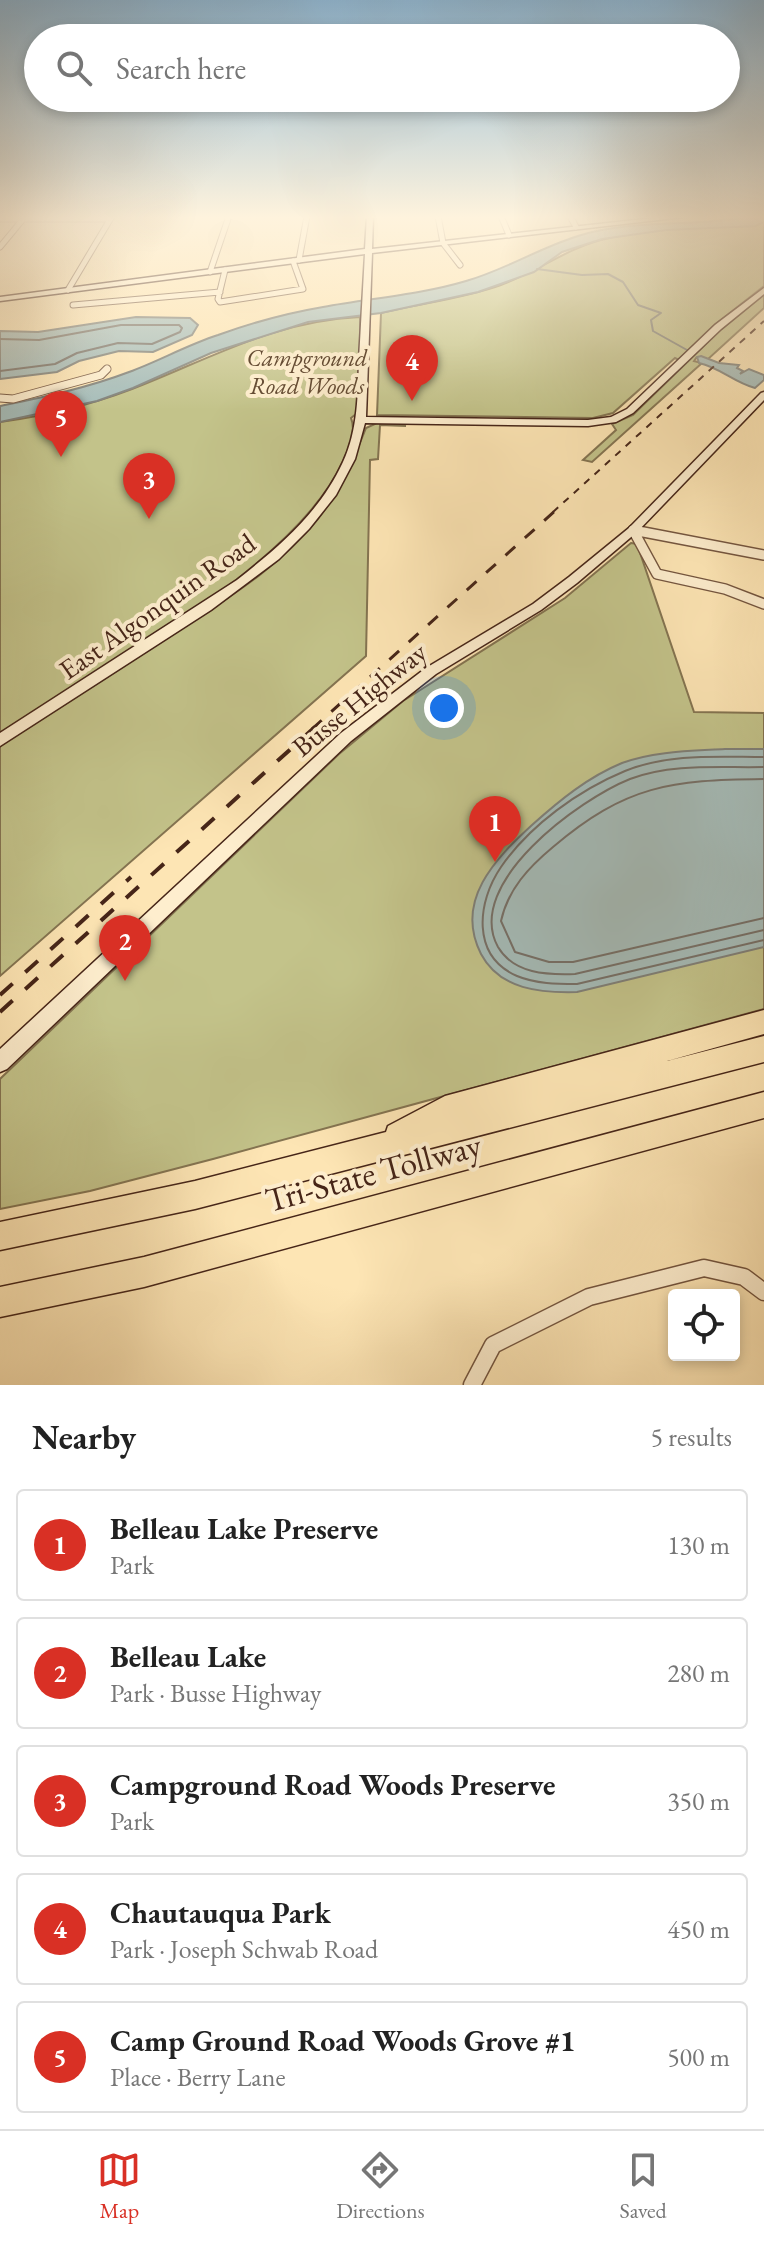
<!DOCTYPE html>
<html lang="en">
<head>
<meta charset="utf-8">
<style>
	:root { --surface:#fff; --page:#f2f2f2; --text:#222; --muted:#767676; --line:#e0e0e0; --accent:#d93025 }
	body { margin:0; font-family:"EB Garamond",serif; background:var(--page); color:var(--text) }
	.controls { position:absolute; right:24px; bottom:24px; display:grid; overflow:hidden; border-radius:8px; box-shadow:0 4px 12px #0003 }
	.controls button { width:72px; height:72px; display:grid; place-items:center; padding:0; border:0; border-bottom:2px solid var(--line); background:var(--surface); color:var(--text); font:40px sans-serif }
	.you { position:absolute; left:444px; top:708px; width:28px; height:28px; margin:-20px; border:6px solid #fff; border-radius:50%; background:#1a73e8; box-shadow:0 0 0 12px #1a73e833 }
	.badge { display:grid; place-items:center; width:52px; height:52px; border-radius:50%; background:var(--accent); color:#fff; font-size:26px; font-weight:700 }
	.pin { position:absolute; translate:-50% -66px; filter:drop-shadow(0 2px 4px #0008) }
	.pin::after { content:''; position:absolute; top:42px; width:28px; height:24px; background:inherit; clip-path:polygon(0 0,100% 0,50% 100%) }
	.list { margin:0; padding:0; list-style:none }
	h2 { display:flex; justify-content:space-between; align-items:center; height:104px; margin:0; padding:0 32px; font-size:34px }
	h2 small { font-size:26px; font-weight:400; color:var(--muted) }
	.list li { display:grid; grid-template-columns:52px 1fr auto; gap:24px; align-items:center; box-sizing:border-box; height:112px; margin:0 16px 16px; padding:0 16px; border:2px solid var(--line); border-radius:8px }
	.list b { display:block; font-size:30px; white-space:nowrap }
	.list p { margin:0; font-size:26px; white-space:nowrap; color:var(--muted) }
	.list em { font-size:26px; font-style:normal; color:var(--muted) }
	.icon { flex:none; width:44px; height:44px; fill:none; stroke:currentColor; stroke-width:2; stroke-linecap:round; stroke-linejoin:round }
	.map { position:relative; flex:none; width:764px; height:1385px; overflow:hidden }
	.search { position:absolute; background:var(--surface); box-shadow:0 4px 12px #0003; left:24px; right:24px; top:24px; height:88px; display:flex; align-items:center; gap:20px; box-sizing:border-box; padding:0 28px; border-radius:44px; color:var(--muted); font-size:30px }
	.sheet { height:744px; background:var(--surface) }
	nav { display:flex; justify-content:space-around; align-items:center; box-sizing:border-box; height:112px; border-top:2px solid var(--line); background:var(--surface); font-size:22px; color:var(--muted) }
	nav a { display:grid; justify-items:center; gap:4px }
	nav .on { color:var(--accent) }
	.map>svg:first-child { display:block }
	.green { fill:#c3c38a; stroke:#847451; stroke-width:2 }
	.water { fill:#a5bcb9; stroke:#7f8079; stroke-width:2 }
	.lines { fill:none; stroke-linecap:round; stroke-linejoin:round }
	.shore { stroke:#767068; stroke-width:2 }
	.stream { stroke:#7f8079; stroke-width:2 }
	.street-far3-casing { stroke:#74553f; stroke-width:7 }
	.street-far2-casing { stroke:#74553f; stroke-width:9 }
	.street-far1-casing { stroke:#74553f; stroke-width:12 }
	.street-casing { stroke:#74553f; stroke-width:19 }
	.secondary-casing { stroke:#462518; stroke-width:3 }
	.highway-casing { stroke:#462518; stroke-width:3 }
	.street-far3 { stroke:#feeece; stroke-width:5 }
	.street-far2 { stroke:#feeece; stroke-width:7 }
	.street-far1 { stroke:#feeece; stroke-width:9 }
	.street { stroke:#feeece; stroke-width:16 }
	.secondary { fill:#feeece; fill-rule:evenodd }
	.highway { fill:#fde5b4; fill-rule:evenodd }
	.rail-far2 { stroke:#462518; stroke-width:2; stroke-dasharray:7 7; stroke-linecap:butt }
	.rail-far1 { stroke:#462518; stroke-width:3; stroke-dasharray:13 13; stroke-linecap:butt }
	.rail { stroke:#462518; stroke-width:4; stroke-dasharray:17 17; stroke-linecap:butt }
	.labels { text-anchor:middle; stroke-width:8; stroke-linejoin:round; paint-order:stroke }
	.far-park-label { font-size:24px; font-style:italic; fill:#654c34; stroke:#feeece }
	.street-label { font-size:28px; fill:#462518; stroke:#feeece }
	.near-street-label { font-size:34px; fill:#462518; stroke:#feeece }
</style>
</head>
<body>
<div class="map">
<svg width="764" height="1385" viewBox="0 0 764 1385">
	<rect width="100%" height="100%" fill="#fde5b4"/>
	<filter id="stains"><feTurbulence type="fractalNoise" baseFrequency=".0025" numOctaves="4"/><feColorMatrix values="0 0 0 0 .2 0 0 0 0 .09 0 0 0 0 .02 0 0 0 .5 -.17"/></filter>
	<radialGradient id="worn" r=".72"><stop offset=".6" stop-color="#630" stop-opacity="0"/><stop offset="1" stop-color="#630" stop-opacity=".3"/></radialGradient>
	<path class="green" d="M764,222V286L712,327L679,360L675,358L613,413L593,418L377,415L381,313C421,303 462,299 501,285C537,272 564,250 601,240C649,227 705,227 754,226Z
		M764,294V308L707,360L696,358L694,361L702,363L592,462L583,460L616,430L612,424L633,415L718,332Z
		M360,317V390L356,414L351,418C356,430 350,444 345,457C301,564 98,671 0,733V422C44,416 90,405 132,389C210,359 273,321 360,317Z
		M377,423L406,426L380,425L378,459L370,460L366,656L0,976V746C58,709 117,671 175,633C225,600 280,567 318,519C340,490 353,461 366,428Z
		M631,543L637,544L694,712L764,713V1009L213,1159L90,1191L0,1209V1079L339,754L403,701L565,598Z"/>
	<path class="water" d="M751,216H764V222L755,226L666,230L602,239L562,252L534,272L478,292L381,313L308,322L211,353L133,388L97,401L0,422V406C43,397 87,388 129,372C159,361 187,345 218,335C251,323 288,313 323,307C371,298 419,295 466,281C505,270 539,248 578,236C636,218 693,228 751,216Z
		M136,317L190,318L198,325L192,335L153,352L119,351L79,361L57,372L0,379V331L38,332Z
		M701,356L719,363L739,365L737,368L743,371L740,374L749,369L764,375V380L755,388C733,382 721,368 699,363L697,357Z
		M725,749H764V947L577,992C541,993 500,990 481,954C454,901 495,859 532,825C560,800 588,777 622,763C654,751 692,751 725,749Z"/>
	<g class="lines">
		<path class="shore" d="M0,339L39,340L121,325H179L182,328L180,332L152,344L118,343L77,353L55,364L0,371
			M764,757C718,757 669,753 625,771C579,790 530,825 501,867C477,902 471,956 517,976C536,984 557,984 577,984L764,940
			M764,767C720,768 672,763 630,779C580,799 463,883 498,947C514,974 547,975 575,974L764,930
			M764,779C671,780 626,785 553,847C529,867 508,889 501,921L515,952L549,962H573L764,918"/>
		<path class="stream" d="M537,269L582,275L608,274L623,282L638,305L661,313L651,320L653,331L687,350"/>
		<defs>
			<path id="street-far3" d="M438,216L443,243L460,265
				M501,216L509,235
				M570,216L576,227
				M0,219H110
				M0,247L24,218
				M299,260L307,216
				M225,270L218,299L220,302L303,289L293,261
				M210,272L229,216
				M68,290L111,218
				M73,305L220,292"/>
			<path id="street-far2" d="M0,398L13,399L101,375L107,369"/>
			<path id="street-far1" d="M633,530L657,574L725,589L764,604
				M633,530L764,555"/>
			<path id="street" d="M472,1385L493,1345L589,1297L704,1268L744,1277L764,1292"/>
			<path id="secondary" d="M367,216H373L372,249L671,216H693L372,253L366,417L588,420L611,417L627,409L715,325L764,288V294L721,329L633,413L616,422L588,426L365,423L355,459L336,495L309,529L279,559L211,610L0,746V733L237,580C280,546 320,512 343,462C358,430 358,393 359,359C361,324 363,289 365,254L0,301V297L365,249Z
				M764,392V400L637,532L577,583L541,610L436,674L351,741L7,1069L0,1072V1049L341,733L426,668L533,604L569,577L629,528L761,393Z"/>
			<path id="highway" d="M764,1010V1034L667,1061L764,1036V1062L195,1209L0,1250V1222L195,1181L386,1132L388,1126L445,1096Z
				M764,1092V1118L144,1287L0,1317V1287L144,1257Z"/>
		</defs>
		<use href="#street-far3" class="street-far3-casing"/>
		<use href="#street-far2" class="street-far2-casing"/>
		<use href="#street-far1" class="street-far1-casing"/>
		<use href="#street" class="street-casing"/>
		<use href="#secondary" class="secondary-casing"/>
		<use href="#highway" class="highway-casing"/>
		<use href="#street-far3" class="street-far3"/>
		<use href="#street-far2" class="street-far2"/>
		<use href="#street-far1" class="street-far1"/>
		<use href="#street" class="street"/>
		<use href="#secondary" class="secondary"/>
		<use href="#highway" class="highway"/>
		<path class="rail-far2" d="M553,512L764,321"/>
		<path class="rail-far1" d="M312,729L556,510"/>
		<path class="rail" d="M0,995L131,877
			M0,1012L315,727"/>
	</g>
	<linearGradient id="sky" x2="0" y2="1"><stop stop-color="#8db7d5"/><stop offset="0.53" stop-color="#fef3dd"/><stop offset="1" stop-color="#fef3dd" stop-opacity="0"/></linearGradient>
	<rect width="764" height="410" fill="url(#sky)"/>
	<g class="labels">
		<g class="far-park-label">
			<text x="307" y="366">Campground<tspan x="307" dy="28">Road Woods</tspan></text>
		</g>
		<g class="street-label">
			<text transform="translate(157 606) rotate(-35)" y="10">East Algonquin Road</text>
			<text transform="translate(359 699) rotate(-39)" y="10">Busse Highway</text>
		</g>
		<g class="near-street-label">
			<text transform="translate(373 1172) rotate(-15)" y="12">Tri-State Tollway</text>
		</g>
	</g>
	<rect width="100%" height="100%" filter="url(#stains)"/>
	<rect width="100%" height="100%" fill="url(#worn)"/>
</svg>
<div class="controls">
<button><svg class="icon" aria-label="locate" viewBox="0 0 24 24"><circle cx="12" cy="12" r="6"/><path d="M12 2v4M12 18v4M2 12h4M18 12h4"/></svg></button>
</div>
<div class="you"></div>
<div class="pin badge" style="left:495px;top:862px">1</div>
<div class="pin badge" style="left:125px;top:981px">2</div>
<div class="pin badge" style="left:149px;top:519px">3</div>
<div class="pin badge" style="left:412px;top:401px">4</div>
<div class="pin badge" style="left:61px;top:457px">5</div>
<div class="search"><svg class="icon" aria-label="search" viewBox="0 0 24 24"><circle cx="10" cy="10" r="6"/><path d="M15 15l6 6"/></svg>Search here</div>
</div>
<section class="sheet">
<h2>Nearby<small>5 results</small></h2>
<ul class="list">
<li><span class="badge">1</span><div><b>Belleau Lake Preserve</b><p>Park</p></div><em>130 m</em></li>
<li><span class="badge">2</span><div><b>Belleau Lake</b><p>Park · Busse Highway</p></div><em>280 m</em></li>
<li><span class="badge">3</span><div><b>Campground Road Woods Preserve</b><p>Park</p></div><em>350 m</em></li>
<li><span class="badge">4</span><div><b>Chautauqua Park</b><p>Park · Joseph Schwab Road</p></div><em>450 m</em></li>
<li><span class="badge">5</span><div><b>Camp Ground Road Woods Grove #1</b><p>Place · Berry Lane</p></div><em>500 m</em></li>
</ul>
</section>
<nav>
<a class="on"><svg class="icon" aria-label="map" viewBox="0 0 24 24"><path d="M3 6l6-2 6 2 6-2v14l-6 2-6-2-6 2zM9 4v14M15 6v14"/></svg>Map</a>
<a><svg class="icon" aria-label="directions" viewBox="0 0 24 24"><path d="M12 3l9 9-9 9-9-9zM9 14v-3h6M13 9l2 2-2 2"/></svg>Directions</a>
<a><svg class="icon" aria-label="saved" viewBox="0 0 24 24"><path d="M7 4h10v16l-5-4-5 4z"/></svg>Saved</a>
</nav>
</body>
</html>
